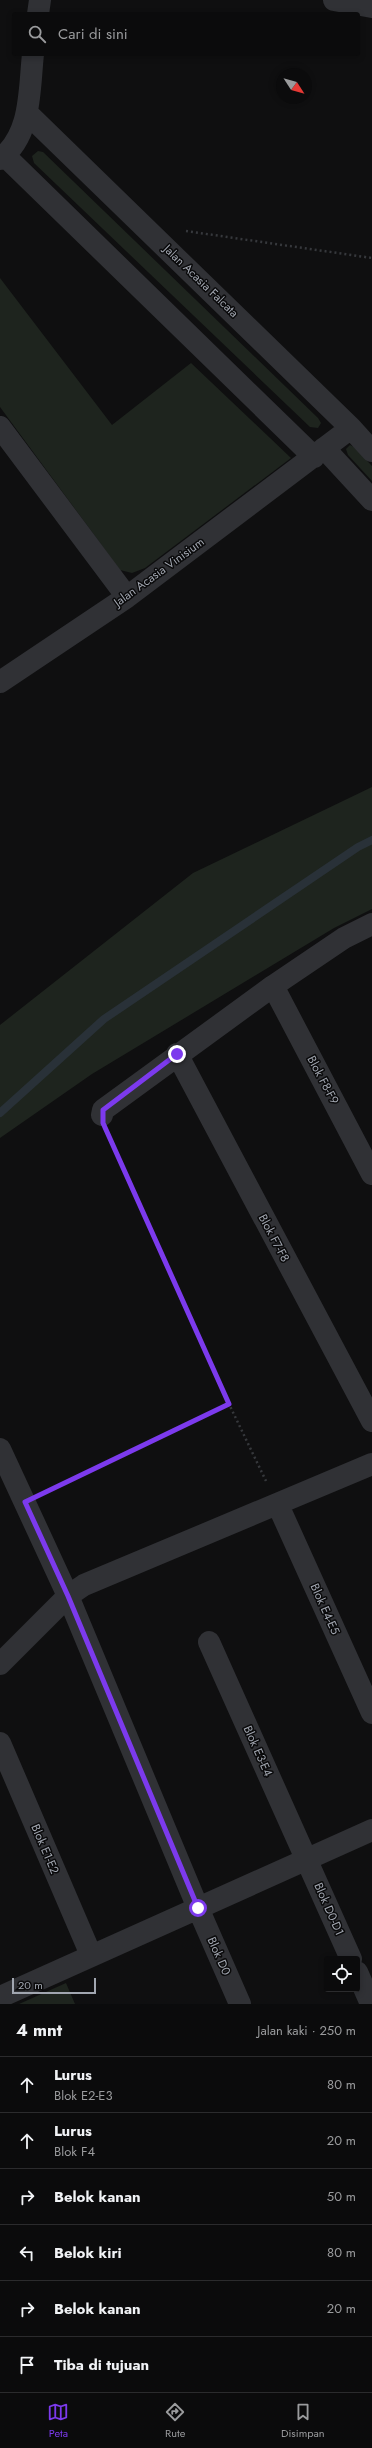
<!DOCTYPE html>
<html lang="id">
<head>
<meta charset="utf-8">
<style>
	:root { --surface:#0b0b0c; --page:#19191a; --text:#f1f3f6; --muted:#9a9b9d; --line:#2b2b2d; --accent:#7c3aed }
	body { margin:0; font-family:Jost,sans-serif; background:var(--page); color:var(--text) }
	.controls { position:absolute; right:12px; bottom:12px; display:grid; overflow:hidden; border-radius:4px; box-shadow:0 2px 6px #0003 }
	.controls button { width:36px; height:36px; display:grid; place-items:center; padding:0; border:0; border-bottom:1px solid var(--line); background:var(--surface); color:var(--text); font:20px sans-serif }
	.compass { position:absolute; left:276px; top:68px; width:36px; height:36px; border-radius:50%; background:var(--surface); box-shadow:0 2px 6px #0003; rotate:126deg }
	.scale { position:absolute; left:12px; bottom:10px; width:84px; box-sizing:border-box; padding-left:4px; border:2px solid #a1a6b0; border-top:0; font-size:11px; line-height:14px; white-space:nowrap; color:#a1a6b0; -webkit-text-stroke:3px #0a0a0b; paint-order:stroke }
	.stop { position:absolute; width:12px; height:12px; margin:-9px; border:3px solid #7c3aed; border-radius:50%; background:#fff }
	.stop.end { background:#7c3aed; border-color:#fff; box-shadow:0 1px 4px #0008 }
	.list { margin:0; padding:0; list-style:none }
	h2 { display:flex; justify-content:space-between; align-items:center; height:52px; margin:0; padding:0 16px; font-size:17px }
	h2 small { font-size:13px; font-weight:400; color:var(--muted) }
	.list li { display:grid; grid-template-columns:26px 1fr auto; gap:12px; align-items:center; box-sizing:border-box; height:56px; padding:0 16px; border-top:1px solid var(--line) }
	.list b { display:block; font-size:15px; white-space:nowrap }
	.list p { margin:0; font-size:13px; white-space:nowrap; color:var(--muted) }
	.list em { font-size:13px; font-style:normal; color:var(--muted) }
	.icon { flex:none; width:22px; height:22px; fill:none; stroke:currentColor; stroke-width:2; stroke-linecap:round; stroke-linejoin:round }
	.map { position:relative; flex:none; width:372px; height:2004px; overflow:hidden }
	.search { position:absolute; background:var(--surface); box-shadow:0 2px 6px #0003; left:12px; right:12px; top:12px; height:44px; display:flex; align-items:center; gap:10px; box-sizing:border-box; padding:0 14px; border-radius:4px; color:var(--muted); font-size:15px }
	.sheet { height:388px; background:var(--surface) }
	nav { display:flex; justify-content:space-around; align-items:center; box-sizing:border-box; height:56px; border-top:1px solid var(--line); background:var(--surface); font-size:11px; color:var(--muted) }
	nav a { display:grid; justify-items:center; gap:2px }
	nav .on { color:var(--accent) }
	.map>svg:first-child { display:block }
	.green { fill:#1e241e }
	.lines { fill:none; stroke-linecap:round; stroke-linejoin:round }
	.stream { stroke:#293138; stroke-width:8 }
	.path { stroke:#36383c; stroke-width:2.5; stroke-dasharray:2 3; stroke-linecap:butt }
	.minor { stroke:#303135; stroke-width:22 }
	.route { stroke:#7c3aed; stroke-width:5 }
	.labels { text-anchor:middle; stroke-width:3; stroke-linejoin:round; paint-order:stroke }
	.street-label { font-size:12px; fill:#a1a6b0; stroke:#0a0a0b }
</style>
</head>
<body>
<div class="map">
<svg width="372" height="2004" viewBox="0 0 372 2004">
	<rect width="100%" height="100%" fill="#0f0f10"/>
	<path class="green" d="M38,151L43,152L318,418L321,423L318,428L310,427L34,163L32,156Z
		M0,278L112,425L191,363L291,458L145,568L132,573L120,570L0,407Z
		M350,445L354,447L372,466V481L348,455L346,449Z
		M372,787V909L334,928L92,1074L0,1138V1025L193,873Z
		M66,1983L75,2004H19Z"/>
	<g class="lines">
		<path class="stream" d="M0,1113L104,1019L358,847L372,840"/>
		<path class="path" d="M186,231L372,258
			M110,1138L229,1404L266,1481
			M47,1491L229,1404"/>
		<path class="minor" d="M334,0L372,7
			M38,14L40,0
			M27,113L351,428L372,451
			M4,155L314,457
			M0,159C32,135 29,90 33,54
			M0,427L127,597
			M324,448L372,500
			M0,682L127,597L351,428
			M273,986L372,1174
			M177,1054L372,1421
			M102,1115L103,1110L273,986L344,938L372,924
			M0,1449L68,1596L198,1908L240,2004
			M278,1505L372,1713
			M209,1642L351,1959
			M0,1664L68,1596L84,1585L372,1464
			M0,1743L91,1955
			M357,1972L371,2004
			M0,1997L372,1830"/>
	</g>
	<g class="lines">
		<path class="route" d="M177,1054L103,1110V1123L229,1404L25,1502L68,1596L198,1908"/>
	</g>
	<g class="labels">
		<g class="street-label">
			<text transform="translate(201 281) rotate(44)" y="4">Jalan Acasia Falcata</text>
			<text transform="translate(159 572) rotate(-36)" y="4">Jalan Acasia Vinisium</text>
			<text transform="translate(323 1080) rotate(62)" y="4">Blok F8-F9</text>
			<text transform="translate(274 1238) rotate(62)" y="4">Blok F7-F8</text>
			<text transform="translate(325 1609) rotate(66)" y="4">Blok E4-E5</text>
			<text transform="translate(258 1751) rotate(66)" y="4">Blok E3-E4</text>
			<text transform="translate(45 1849) rotate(67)" y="4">Blok E1-E2</text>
			<text transform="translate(329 1909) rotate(66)" y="4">Blok D0-D1</text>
			<text transform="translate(219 1956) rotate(66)" y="4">Blok D0</text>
		</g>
	</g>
</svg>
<div class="controls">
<button><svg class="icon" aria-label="locate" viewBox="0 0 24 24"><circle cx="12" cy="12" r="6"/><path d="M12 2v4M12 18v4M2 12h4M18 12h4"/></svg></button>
</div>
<svg class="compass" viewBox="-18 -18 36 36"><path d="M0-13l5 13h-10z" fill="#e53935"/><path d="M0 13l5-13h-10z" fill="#9a9b9d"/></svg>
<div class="scale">20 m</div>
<div class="stop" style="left:198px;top:1908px"></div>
<div class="stop end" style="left:177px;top:1054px"></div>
<div class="search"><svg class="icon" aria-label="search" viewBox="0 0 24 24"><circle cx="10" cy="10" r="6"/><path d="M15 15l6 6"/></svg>Cari di sini</div>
</div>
<section class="sheet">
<h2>4 mnt<small>Jalan kaki · 250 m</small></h2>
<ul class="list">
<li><svg class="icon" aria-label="ahead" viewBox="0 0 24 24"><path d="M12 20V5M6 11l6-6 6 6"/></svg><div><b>Lurus</b><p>Blok E2-E3</p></div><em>80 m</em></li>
<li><svg class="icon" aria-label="ahead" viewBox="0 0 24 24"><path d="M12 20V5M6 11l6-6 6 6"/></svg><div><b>Lurus</b><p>Blok F4</p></div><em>20 m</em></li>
<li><svg class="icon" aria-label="right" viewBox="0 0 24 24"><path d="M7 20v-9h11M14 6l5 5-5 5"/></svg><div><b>Belok kanan</b></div><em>50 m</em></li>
<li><svg class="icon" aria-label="left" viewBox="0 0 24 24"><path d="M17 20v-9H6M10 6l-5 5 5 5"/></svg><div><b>Belok kiri</b></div><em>80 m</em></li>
<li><svg class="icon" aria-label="right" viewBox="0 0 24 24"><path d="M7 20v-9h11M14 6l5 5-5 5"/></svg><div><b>Belok kanan</b></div><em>20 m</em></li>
<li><svg class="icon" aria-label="arrive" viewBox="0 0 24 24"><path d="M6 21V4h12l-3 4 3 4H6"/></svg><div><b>Tiba di tujuan</b></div></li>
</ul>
</section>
<nav>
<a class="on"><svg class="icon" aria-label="map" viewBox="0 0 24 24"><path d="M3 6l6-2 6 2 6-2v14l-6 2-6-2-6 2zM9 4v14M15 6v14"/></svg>Peta</a>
<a><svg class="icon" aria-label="directions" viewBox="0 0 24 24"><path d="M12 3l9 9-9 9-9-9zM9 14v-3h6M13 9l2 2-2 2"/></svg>Rute</a>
<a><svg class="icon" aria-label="saved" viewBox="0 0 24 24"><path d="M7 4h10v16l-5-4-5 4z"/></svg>Disimpan</a>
</nav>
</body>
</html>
